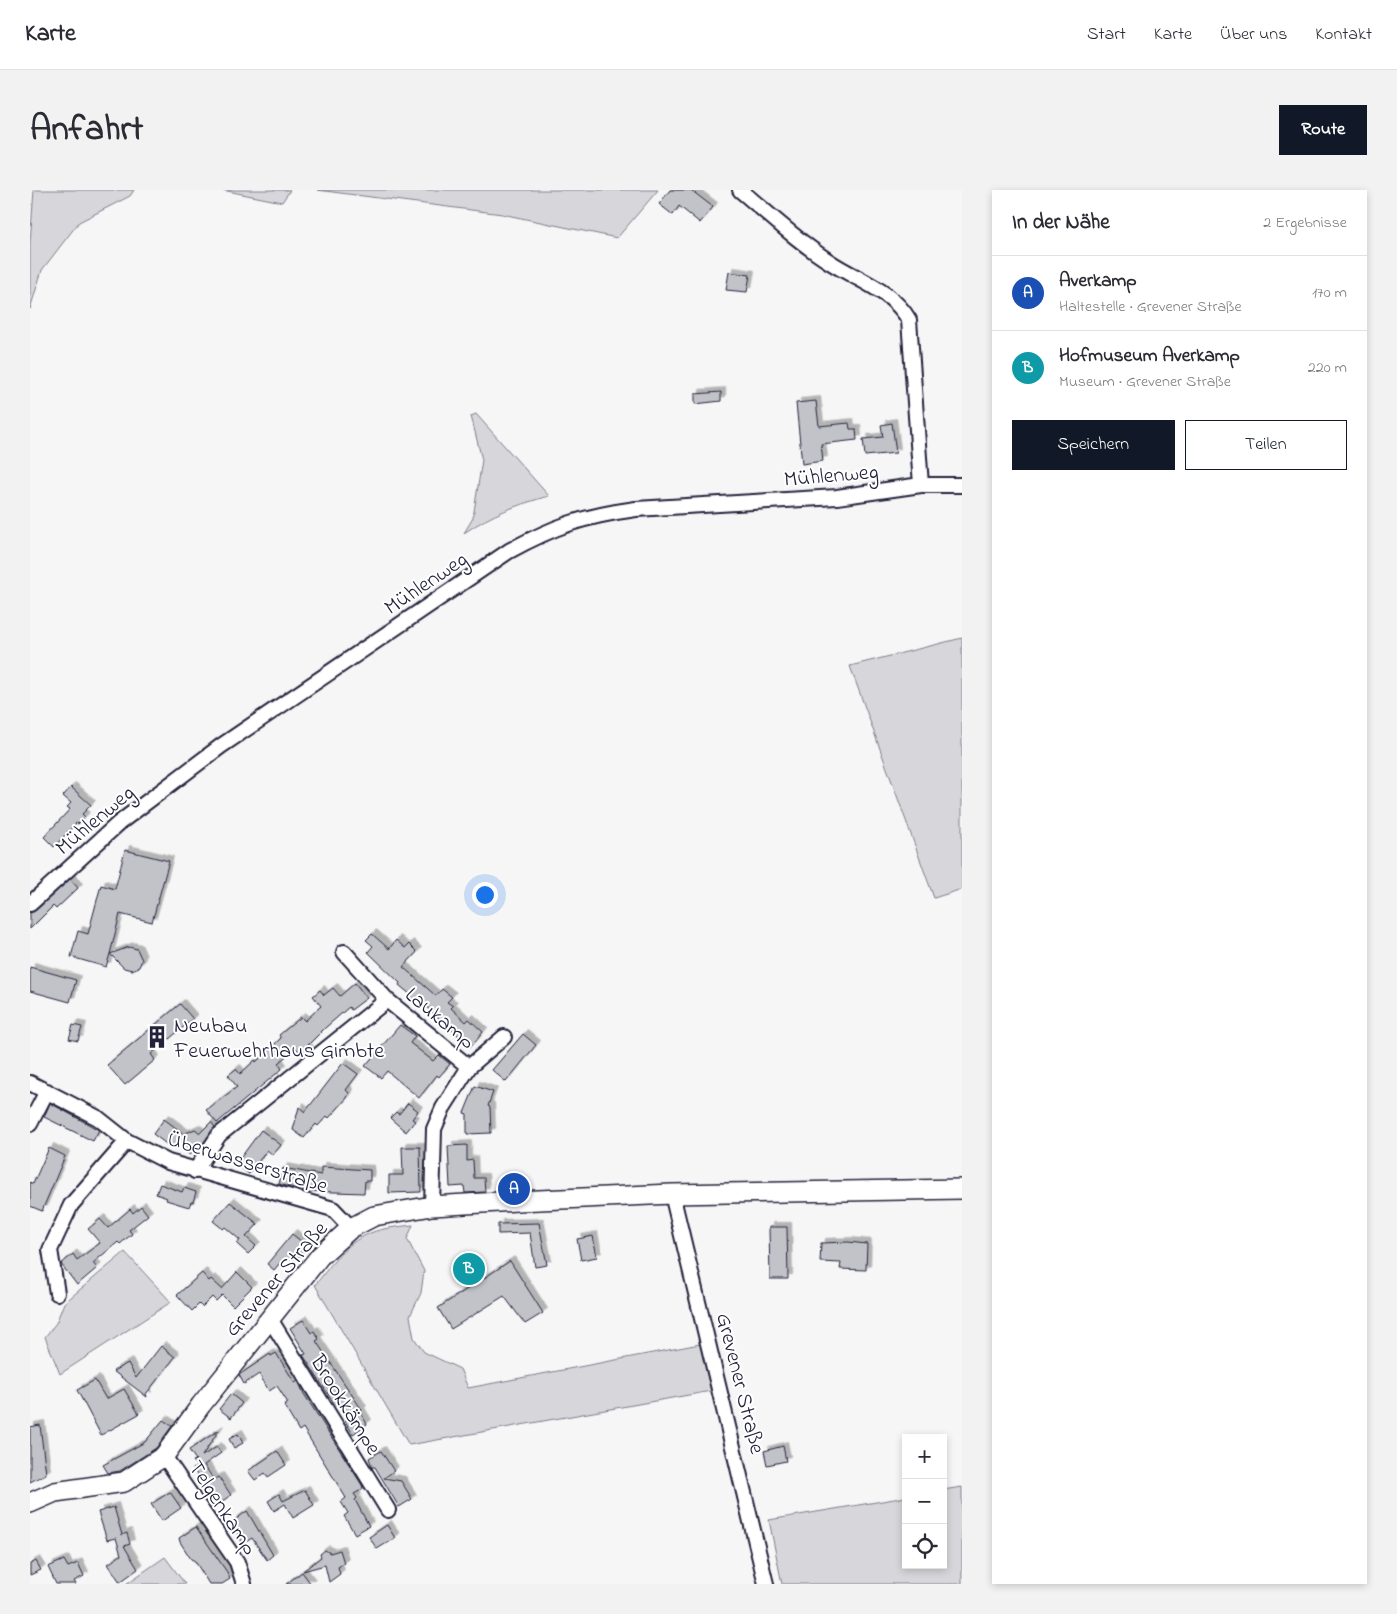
<!DOCTYPE html>
<html lang="de">
<head>
<meta charset="utf-8">
<style>
	:root { --surface:#fff; --page:#f2f2f3; --text:#2b2b33; --muted:#7c7c81; --line:#e1e1e2; --accent:#111827 }
	body { margin:0; font-family:"Indie Flower",sans-serif; background:var(--page); color:var(--text) }
	.controls { position:absolute; right:15px; bottom:15px; display:grid; overflow:hidden; border-radius:0px; box-shadow:0 2px 8px #0003 }
	.controls button { width:45px; height:45px; display:grid; place-items:center; padding:0; border:0; border-bottom:1px solid var(--line); background:var(--surface); color:var(--text); font:25px sans-serif }
	.you { position:absolute; left:454px; top:704px; width:18px; height:18px; margin:-12px; border:4px solid #fff; border-radius:50%; background:#1a73e8; box-shadow:0 0 0 8px #1a73e833 }
	.badge { display:grid; place-items:center; width:32px; height:32px; border-radius:50%; background:var(--accent); color:#fff; font-size:16px; font-weight:700 }
	.pin { position:absolute; translate:-50% -50%; border:2px solid #fff; box-shadow:0 1px 5px #0006 }
	.list { margin:0; padding:0; list-style:none }
	h2 { display:flex; justify-content:space-between; align-items:center; height:65px; margin:0; padding:0 20px; font-size:21px }
	h2 small { font-size:16px; font-weight:400; color:var(--muted) }
	.list li { display:grid; grid-template-columns:32px 1fr auto; gap:15px; align-items:center; box-sizing:border-box; height:75px; padding:0 20px; border-top:1px solid var(--line) }
	.list b { display:block; font-size:19px; white-space:nowrap }
	.list p { margin:0; font-size:16px; white-space:nowrap; color:var(--muted) }
	.list em { font-size:16px; font-style:normal; color:var(--muted) }
	.actions { display:flex; gap:10px; padding:15px 20px }
	.actions a { flex:1; padding:11px 0; border:1px solid var(--accent); border-radius:0px; text-align:center; font-size:18px; color:var(--accent) }
	.actions .main { background:var(--accent); color:#fff }
	.icon { flex:none; width:28px; height:28px; fill:none; stroke:currentColor; stroke-width:2; stroke-linecap:round; stroke-linejoin:round }
	.map { position:relative; flex:none; width:932px; height:1394px; overflow:hidden; border-radius:0px }
	header { display:flex; align-items:center; gap:30px; box-sizing:border-box; height:70px; padding:0 25px; background:var(--surface); border-bottom:1px solid var(--line) }
	header strong { font-size:24px }
	nav { display:flex; gap:28px; margin-inline-start:auto; font-size:18px }
	.intro { display:flex; align-items:center; justify-content:space-between; box-sizing:border-box; height:120px; padding:0 30px }
	h1 { margin:0; font-size:35px }
	.button { padding:12px 22px; border-radius:0px; background:var(--accent); color:#fff; font-size:18px; font-weight:700 }
	main { display:flex; gap:30px; padding:0 30px }
	aside { flex:1; background:var(--surface); border-radius:0px; box-shadow:0 2px 8px #0003 }
	.map>svg:first-child { display:block }
	.green { fill:#d7d7db; stroke:#7c7c8b }
	.building { fill:#c2c2c9; stroke:#22223b; filter:url(#shadow) }
	.lines { fill:none; stroke-linecap:round; stroke-linejoin:round }
	.street-casing { stroke:#22223b; stroke-width:18 }
	.secondary-casing { stroke:#22223b; stroke-width:22 }
	.street { stroke:#fff; stroke-width:14 }
	.secondary { stroke:#fff; stroke-width:19 }
	.labels { text-anchor:middle; stroke-width:4; stroke-linejoin:round; paint-order:stroke }
	.street-label { font-size:22px; fill:#22223b; stroke:#fff }
	.poi-label { font-size:22px; fill:#22223b; stroke:#fff; text-anchor:start }
</style>
</head>
<body>
<header>
<strong>Karte</strong>
<nav><a>Start</a><a>Karte</a><a>Über uns</a><a>Kontakt</a></nav>
</header>
<div class="intro"><h1>Anfahrt</h1><a class="button">Route</a></div>
<main>
<div class="map">
<svg width="932" height="1394" viewBox="0 0 932 1394">
	<defs>
		<filter id="shadow"><feDropShadow dx="4.5" dy="-4.5" stdDeviation="0" flood-color="#0004"/></filter>
	</defs>
	<rect width="100%" height="100%" fill="#f6f6f7"/>
	<filter id="ink" filterUnits="userSpaceOnUse"><feTurbulence type="fractalNoise" baseFrequency=".02" numOctaves="2"/><feDisplacementMap in="SourceGraphic" scale="10" xChannelSelector="R" yChannelSelector="G"/><feConvolveMatrix kernelMatrix="1 2 1 2 8 2 1 2 1" color-interpolation-filters="sRGB"/></filter>
	<g filter="url(#ink)">
		<path class="green" d="M4,0H104L100,6L49,32L12,80L0,119V53Z
			M192,0H260L252,12Z
			M287,0H628L587,48L472,24Z
			M446,224L519,306C486,315 462,324 434,343L443,328L452,270L441,226Z
			M932,448V699L904,708L820,476Z
			M383,1035L377,1049L394,1081L391,1103L380,1126L384,1148L394,1162L430,1179L438,1198L670,1154L681,1201L379,1255L285,1095C299,1078 313,1056 334,1046C348,1038 367,1037 383,1035Z
			M95,1062L141,1112L30,1184L15,1147L26,1133L34,1113Z
			M932,1297V1394H752L739,1330L876,1307V1375H913V1300Z
			M135,1367L155,1394H96Z"/>
		<path class="building" d="M640,0H661L683,17L670,33L649,16L643,25L629,14Z
			M699,82L720,85L717,102L696,100Z
			M691,202V211L665,214V204Z
			M786,211L789,236L819,233L820,239H826L827,250L791,254L793,271L772,274L766,213Z
			M862,233L866,263L835,266L833,249L853,247L851,235Z
			M41,597L61,615L52,624L55,627L48,634L46,633L24,657L14,647L40,619L37,617L41,613L33,606Z
			M95,660L139,671L122,732L90,724L80,764L99,757L107,759L112,770L109,777L102,780L94,778L80,764L76,777L41,767L48,741L58,744L71,695L85,699Z
			M40,689L48,698L26,719L23,716L0,739V723L6,720Z
			M342,744L359,759L366,750L375,758L379,754L387,762L373,777L406,806L412,799L422,807L417,812L423,816L421,818L436,832L439,829L453,842L441,857L392,813L390,816L379,807L381,805L369,795L370,793L338,762L343,756L336,750Z
			M0,777L46,790L40,812L0,801Z
			M325,793L337,808L321,820L319,817L295,838L276,857L279,861L273,866L266,858L248,873L252,879L187,933L176,920L207,897L198,885L206,879L210,884L225,870L226,872L251,848L249,845L271,827L275,831L291,816L283,806L290,800L294,805L303,798L310,806Z
			M150,814L163,829L121,864L125,870L95,895L77,875Z
			M43,835L52,837L48,851L39,849Z
			M370,835L385,846L380,853L403,871L409,865L420,874L409,887L407,885L389,908L357,881L351,888L335,876Z
			M493,844L506,855L476,892L462,880Z
			M313,873L328,884L316,900L319,903L317,908L299,928L297,926L288,936L286,934L274,948L263,940L269,917L275,922Z
			M445,896L463,902L458,916L460,917L461,943L437,944V924L434,923Z
			M20,913L69,940L63,951L14,927Z
			M378,913L388,921L382,929L385,931L376,942L360,928L366,922L369,924Z
			M134,929L154,944L165,939L170,943L181,932L185,937L171,956L160,965L146,954L143,959L123,944Z
			M231,940L251,955L243,965L237,960L219,984L206,974Z
			M437,955V971L443,970L444,988H454L455,1002L435,1003L434,996L420,997L418,956Z
			M372,957H390L391,1002L359,1003V985H373Z
			M19,958L35,966L12,1021L0,1016V992L3,994Z
			M291,977L340,980V991H335L334,1003L275,1001L249,994L253,978L291,985Z
			M130,994L152,1002L154,998L166,1002L163,1012H161L159,1017L136,1010L137,1008L126,1004Z
			M200,1012L228,1034L216,1047L226,1056L218,1064L207,1054L210,1050L195,1037L193,1039L183,1031Z
			M111,1016L118,1025L99,1040L102,1044L90,1054L88,1052L63,1073L67,1078L47,1095L31,1074L43,1064L47,1070L70,1053L58,1039L70,1029L78,1038L100,1019L103,1023Z
			M509,1033L517,1075L505,1077L500,1043L468,1044V1034Z
			M739,1037H757L758,1089H740Z
			M262,1044L277,1056L262,1075L254,1068L244,1080L237,1074Z
			M563,1046L567,1067L551,1070L547,1049Z
			M818,1052L837,1054L836,1080L810,1079L811,1073L790,1072L791,1053Z
			M480,1071L513,1123L495,1134L474,1106L421,1139L408,1118Z
			M207,1082L222,1097L203,1116L192,1105L186,1111L182,1107L172,1117L169,1114L162,1121L147,1105L172,1083L179,1091L181,1089L192,1099Z
			M273,1130L281,1143L284,1141L289,1149L286,1151L332,1220L330,1222L337,1234L323,1244L315,1231L319,1228L310,1213L305,1215L273,1165L276,1164L260,1138Z
			M131,1156L145,1167L116,1204L117,1207L83,1181L98,1173L106,1188Z
			M246,1163L265,1193L268,1191L274,1204L332,1295L333,1299L324,1304L327,1308L325,1310L339,1336L325,1344L314,1326L318,1323L311,1312L316,1308L273,1238L269,1241L254,1216L258,1213L247,1196L239,1201L229,1184L214,1194L209,1185L240,1164L241,1166Z
			M65,1190L76,1209L94,1199L109,1224L71,1245L47,1200Z
			M201,1204L212,1213L201,1228L189,1219Z
			M133,1230L142,1236L126,1258L90,1281L78,1283L73,1275L115,1252Z
			M10,1235L16,1284L0,1292V1237Z
			M189,1240L172,1266L187,1257L191,1263L174,1275L184,1290L189,1287L201,1305L187,1315L163,1279L167,1276L163,1271L166,1270L159,1260Z
			M208,1244L213,1253L204,1258L199,1249Z
			M753,1256L756,1271L737,1275L734,1261Z
			M247,1261L256,1275L238,1287L235,1283L225,1290L218,1281Z
			M351,1261L364,1281L354,1288L371,1291L382,1309L369,1317L345,1277H342L339,1268Z
			M275,1300L284,1315L263,1328L255,1314L244,1321L238,1311L249,1304L253,1311Z
			M140,1302L151,1318L132,1331L121,1314Z
			M84,1317L92,1345L97,1343L100,1354L94,1356L108,1379L90,1392L78,1374L91,1365L86,1348L77,1350L68,1322Z
			M217,1321L243,1365L237,1370L222,1348L213,1354L202,1332Z
			M357,1335L365,1348L347,1359L339,1347Z
			M166,1337L197,1382L200,1389L192,1394H179L165,1371L161,1369L150,1352L149,1348Z
			M295,1360L300,1363L310,1360L314,1373L308,1377L310,1384L299,1392L295,1375L273,1381L291,1367L290,1364Z
			M34,1370L38,1377L48,1373L54,1386L44,1391L46,1394H26L18,1377Z
			M6,1371L11,1380L0,1385V1374Z
			M272,1382L281,1394H256Z"/>
		<g class="lines">
			<defs>
				<path id="street" d="M710,0C739,24 768,52 800,72C827,90 862,100 879,130L891,295
					M0,714L89,633L191,556L479,361C525,336 554,326 606,319L807,307L891,295H932
					M314,762L357,810
					M439,877L474,847
					M0,893L68,928L97,951L138,972L303,1019L321,1038
					M0,934L17,901
					M165,981L189,945L357,810L439,877L413,918L404,939L402,1016
					M642,1004L736,1394
					M27,1103L20,1060L41,1015L97,951
					M240,1129L358,1320
					M134,1266L207,1372L214,1394"/>
				<path id="secondary" d="M0,1313L25,1302L94,1292L134,1266L171,1215L290,1066L321,1038L344,1026L402,1016L487,1011L642,1004L932,999"/>
			</defs>
			<use href="#street" class="street-casing"/>
			<use href="#secondary" class="secondary-casing"/>
			<use href="#street" class="street"/>
			<use href="#secondary" class="secondary"/>
		</g>
	</g>
	<defs>
		<symbol id="building-bare" viewBox="-9 -9 18 18"><path d="M-4-6H4V6H1V3H-1V6H-4ZM-2.5-4.3h1.7v1.8h-1.7ZM.8-4.3h1.7v1.8H.8ZM-2.5-1h1.7V.8h-1.7ZM.8-1h1.7V.8H.8Z" fill="#22223b" stroke="#fff" stroke-width="2.5" paint-order="stroke"/></symbol>
	</defs>
	<g fill-rule="evenodd">
		<use href="#building-bare" x="111" y="831" width="32" height="32"/>
	</g>
	<g class="labels">
		<g class="street-label">
			<text transform="translate(801 284) rotate(-5)" y="8">Mühlenweg</text>
			<text transform="translate(395 392) rotate(-34)" y="8">Mühlenweg</text>
			<text transform="translate(64 629) rotate(-40)" y="8">Mühlenweg</text>
			<text transform="translate(411 827) rotate(40)" y="8">Laukamp</text>
			<text transform="translate(218 971) rotate(17)" y="8">Überwasserstraße</text>
			<text transform="translate(245 1088) rotate(-49)" y="8">Grevener Straße</text>
			<text transform="translate(712 1193) rotate(76)" y="8">Grevener Straße</text>
			<text transform="translate(317 1214) rotate(58)" y="8">Brookkämpe</text>
			<text transform="translate(194 1317) rotate(57)" y="8">Telgenkamp</text>
		</g>
		<g class="poi-label">
			<text x="144" y="842">Neubau<tspan x="144" dy="25">Feuerwehrhaus Gimbte</tspan></text>
		</g>
	</g>
</svg>
<div class="controls">
<button>+</button>
<button>−</button>
<button><svg class="icon" aria-label="locate" viewBox="0 0 24 24"><circle cx="12" cy="12" r="6"/><path d="M12 2v4M12 18v4M2 12h4M18 12h4"/></svg></button>
</div>
<div class="you"></div>
<div class="pin badge" style="left:484px;top:999px;background:#1a4fb4">A</div>
<div class="pin badge" style="left:439px;top:1079px;background:#0f9aa8">B</div>
</div>
<aside>
<h2>In der Nähe<small>2 Ergebnisse</small></h2>
<ul class="list">
<li><span class="badge" style="background:#1a4fb4">A</span><div><b>Averkamp</b><p>Haltestelle · Grevener Straße</p></div><em>170 m</em></li>
<li><span class="badge" style="background:#0f9aa8">B</span><div><b>Hofmuseum Averkamp</b><p>Museum · Grevener Straße</p></div><em>220 m</em></li>
</ul>
<div class="actions"><a class="main">Speichern</a><a>Teilen</a></div>
</aside>
</main>
</body>
</html>
